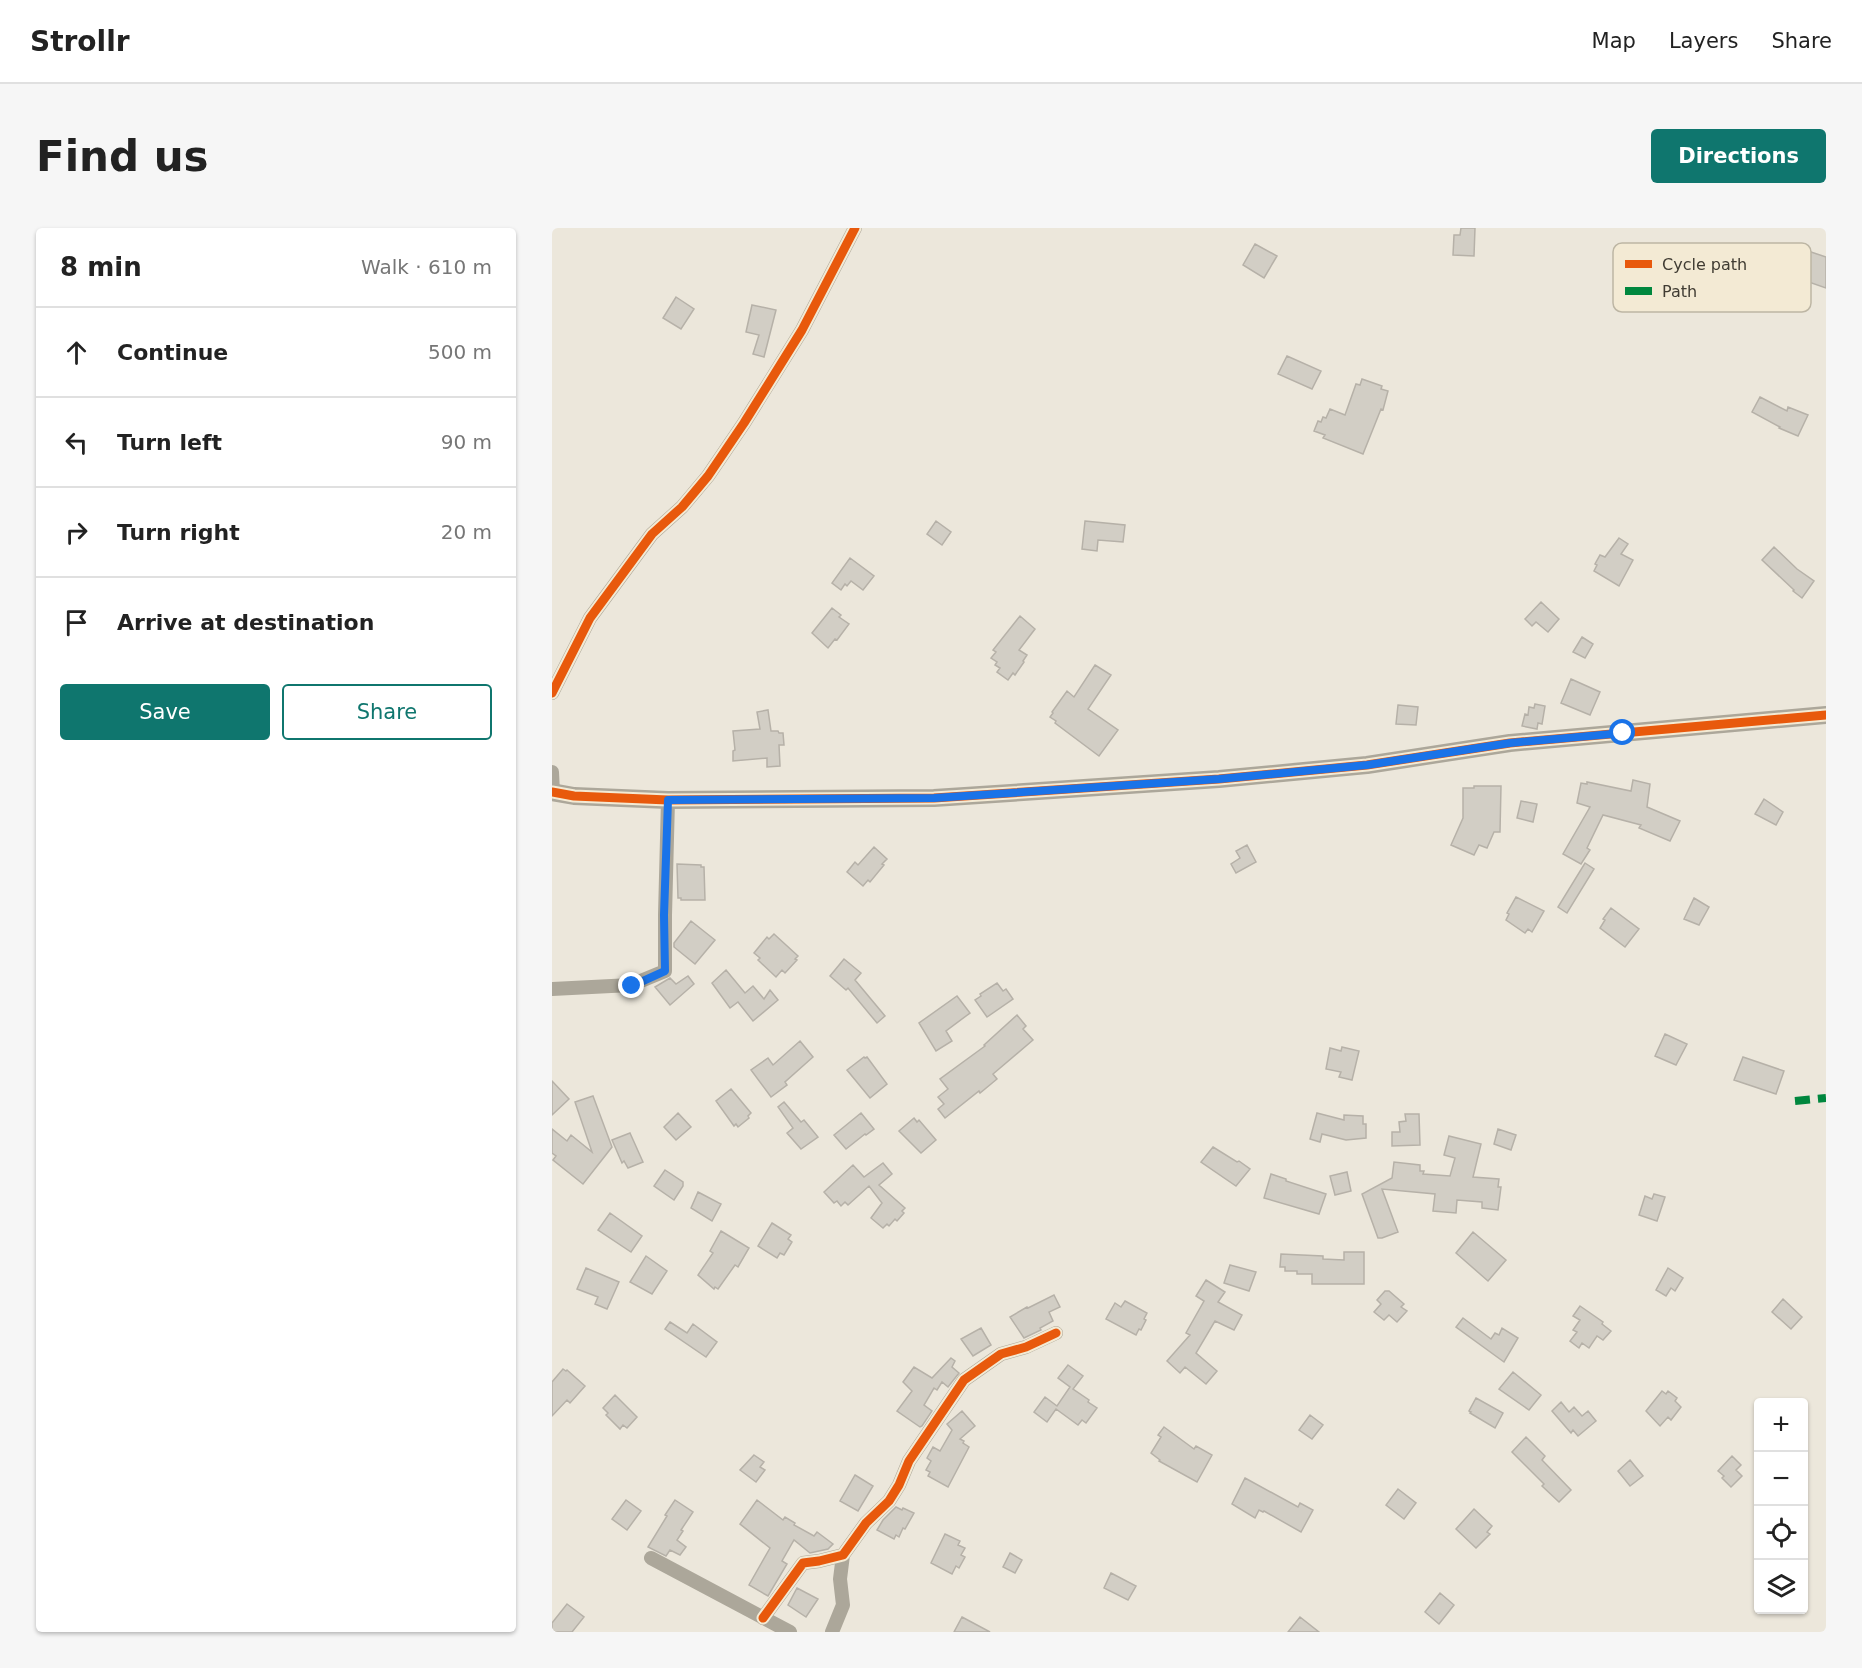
<!DOCTYPE html>
<html lang="en">
<head>
<meta charset="utf-8">
<style>
	:root { --surface:#fff; --page:#f6f6f6; --text:#222; --muted:#767676; --line:#e0e0e0; --accent:#0f766e }
	body { margin:0; font-family:"DejaVu Sans",sans-serif; background:var(--page); color:var(--text) }
	.controls { position:absolute; right:18px; bottom:18px; display:grid; overflow:hidden; border-radius:6px; box-shadow:0 2px 4px #0004 }
	.controls button { width:54px; height:54px; display:grid; place-items:center; padding:0; border:0; border-bottom:2px solid var(--line); background:var(--surface); color:var(--text); font:30px sans-serif }
	.stop { position:absolute; width:18px; height:18px; margin:-14px; border:4px solid #1a73e8; border-radius:50%; background:#fff }
	.stop.end { background:#1a73e8; border-color:#fff; box-shadow:0 2px 6px #0008 }
	.list { margin:0; padding:0; list-style:none }
	h2 { display:flex; justify-content:space-between; align-items:center; height:78px; margin:0; padding:0 24px; font-size:26px }
	h2 small { font-size:20px; font-weight:400; color:var(--muted) }
	.list li { display:grid; grid-template-columns:39px 1fr auto; gap:18px; align-items:center; box-sizing:border-box; height:90px; padding:0 24px; border-top:2px solid var(--line) }
	.list b { display:block; font-size:22px; white-space:nowrap }
	.list em { font-size:20px; font-style:normal; color:var(--muted) }
	.actions { display:flex; gap:12px; padding:18px 24px }
	.actions a { flex:1; padding:14px 0; border:2px solid var(--accent); border-radius:6px; text-align:center; font-size:21px; color:var(--accent) }
	.actions .main { background:var(--accent); color:#fff }
	.icon { flex:none; width:33px; height:33px; fill:none; stroke:currentColor; stroke-width:2; stroke-linecap:round; stroke-linejoin:round }
	.map { position:relative; flex:none; width:1274px; height:1404px; overflow:hidden; border-radius:6px }
	header { display:flex; align-items:center; gap:36px; box-sizing:border-box; height:84px; padding:0 30px; background:var(--surface); border-bottom:2px solid var(--line) }
	header strong { font-size:28px }
	nav { display:flex; gap:33px; margin-inline-start:auto; font-size:21px }
	.intro { display:flex; align-items:center; justify-content:space-between; box-sizing:border-box; height:144px; padding:0 36px }
	h1 { margin:0; font-size:42px }
	.button { padding:15px 27px; border-radius:6px; background:var(--accent); color:#fff; font-size:21px; font-weight:700 }
	main { display:flex; gap:36px; padding:0 36px }
	aside { flex:1; background:var(--surface); border-radius:6px; box-shadow:0 2px 4px #0004 }
	.map>svg:first-child { display:block }
	.building { fill:#d2cec5; stroke:#b6b1a8; stroke-width:1.5 }
	.lines { fill:none; stroke-linecap:round; stroke-linejoin:round }
	.minor { stroke:#aca79a; stroke-width:14 }
	.tertiary { stroke:#aca79a; stroke-width:18 }
	.quiet { stroke:#00873e; stroke-width:8; stroke-dasharray:15 8; stroke-linecap:butt }
	.cycleway-casing { stroke:#f3ead4; stroke-width:13 }
	.cycleway { stroke:#e8590c; stroke-width:9 }
	.route { stroke:#1a73e8; stroke-width:8 }
	.key { fill:#f3ead4; stroke:#bdb6a4; stroke-width:1.5 }
	.key-label { font-size:16px; fill:#403c33 }
</style>
</head>
<body>
<header>
<strong>Strollr</strong>
<nav><a>Map</a><a>Layers</a><a>Share</a></nav>
</header>
<div class="intro"><h1>Find us</h1><a class="button">Directions</a></div>
<main>
<aside>
<h2>8 min<small>Walk · 610 m</small></h2>
<ul class="list">
<li><svg class="icon" aria-label="ahead" viewBox="0 0 24 24"><path d="M12 20V5M6 11l6-6 6 6"/></svg><div><b>Continue</b></div><em>500 m</em></li>
<li><svg class="icon" aria-label="left" viewBox="0 0 24 24"><path d="M17 20v-9H6M10 6l-5 5 5 5"/></svg><div><b>Turn left</b></div><em>90 m</em></li>
<li><svg class="icon" aria-label="right" viewBox="0 0 24 24"><path d="M7 20v-9h11M14 6l5 5-5 5"/></svg><div><b>Turn right</b></div><em>20 m</em></li>
<li><svg class="icon" aria-label="arrive" viewBox="0 0 24 24"><path d="M6 21V4h12l-3 4 3 4H6"/></svg><div><b>Arrive at destination</b></div></li>
</ul>
<div class="actions"><a class="main">Save</a><a>Share</a></div>
</aside>
<div class="map">
<svg width="1274" height="1404" viewBox="0 0 1274 1404">
	<rect width="100%" height="100%" fill="#ece7db"/>
	<path class="building" d="M909,0H923L922,28L901,27L902,7H908Z
		M703,16L725,28L712,50L691,37Z
		M1244,19L1274,29V60L1254,53H1249L1234,48Z
		M124,69L142,81L129,101L111,90Z
		M200,77L224,82L212,129L201,126L207,107L194,104Z
		M735,128L769,143L760,161L726,146Z
		M810,151L830,158L829,161L836,163L831,182L829,181L811,226L771,210L773,207L762,203L766,193L769,194L771,189L774,190L778,181L793,187L804,156L808,157Z
		M1208,169L1235,183L1236,179L1256,187L1246,208L1227,200L1228,199L1200,184Z
		M384,293L399,304L390,317L375,306Z
		M533,293L573,297L571,314L546,312L545,323L530,321Z
		M1067,310L1076,316L1069,326L1081,332L1067,358L1042,343L1045,337L1043,336L1048,327L1053,329Z
		M1222,319L1245,341L1262,353L1250,370L1241,363L1242,362L1210,332Z
		M298,330L322,348L311,362L299,353L295,358L293,356L289,362L280,355Z
		M989,374L1007,391L996,404L984,394L980,398L973,391Z
		M280,380L289,387L287,389L297,396L285,412L283,411L276,420L260,405Z
		M468,388L483,401L467,422L475,427L471,433L472,434L463,447L461,445L456,452L445,444L448,440L443,437L445,434L439,430L444,424L441,422Z
		M1030,409L1041,416L1033,430L1021,424Z
		M543,437L559,447L536,481L566,502L547,528L503,495L504,493L498,489L501,485L500,484L515,463L522,469Z
		M1019,451L1048,464L1038,487L1009,475Z
		M983,476L993,478L990,496L986,495L985,501L970,498L973,486L976,487L977,479L982,480Z
		M846,477L866,479L864,497L844,496Z
		M216,482L219,503H226L227,505H231L232,517H227L228,538L215,539V530L181,533V523L183,522L181,503L208,501L205,484Z
		M1081,552L1098,556L1095,579L1128,593L1118,613L1087,600L1089,597L1051,587L1035,620L1038,622L1029,636L1011,626L1038,579L1025,575L1029,555L1035,556V554L1079,563Z
		M922,558H949L948,604H942L935,620L927,617L922,627L899,617L911,590V560H922Z
		M1212,571L1231,584L1224,597L1203,586Z
		M969,573L985,576L981,594L965,590Z
		M695,617L704,634L684,645L679,636L688,630L684,623Z
		M322,619L335,631L330,636L332,637L318,654L316,652L311,658L295,644L303,634L306,637Z
		M1033,635L1042,641L1015,685L1006,679Z
		M125,636L149,637V639H152L153,672H129V670H126Z
		M964,669L992,683L980,704L976,701L973,705L954,692L957,686L955,685Z
		M1142,670L1157,679L1147,697L1132,691Z
		M1059,680L1087,701L1073,719L1048,700L1053,692L1051,691Z
		M139,693L163,712L143,736L122,719V715Z
		M222,706L246,728L243,731L245,732L233,745L230,742L224,749L206,732L208,730L202,725L215,709L217,711Z
		M292,731L309,745L303,752L333,788L325,795L296,760L294,762L278,748Z
		M174,742L193,765L201,758L212,771L218,762L226,772L201,793L186,774L178,780L160,755Z
		M136,748L142,756L118,777L103,759L118,750L124,756Z
		M445,755L451,763L454,761L461,771L435,789L423,772L429,768L428,766Z
		M405,768L418,785L394,803L400,813L384,823L367,795Z
		M465,787L474,798L471,801L481,812L441,846L445,851L439,856L428,865L427,863L393,890L386,881L392,876L386,869L396,861L388,851L433,818L432,817Z
		M1113,806L1135,816L1124,837L1103,828Z
		M248,813L261,829L233,854L235,857L219,869L199,842L216,830L221,837Z
		M790,819L807,823L800,852L787,849L789,844L774,841L778,820L789,823Z
		M312,829L313,830L315,829L335,856L318,870L295,842Z
		M1191,829L1232,843L1224,866L1182,852Z
		M0,853L17,871L0,887Z
		M179,861L199,885L196,888L197,890L186,899L184,896L182,898L164,873Z
		M41,868L60,919L31,956L1,932L4,928L0,925V901L15,913L19,907L40,924L23,874Z
		M232,874L249,894L252,892L266,909L249,921L235,905L241,900L226,879Z
		M126,885L139,899L124,912L112,899Z
		M309,885L322,901L314,907L313,906L294,921L282,907Z
		M765,885L792,892V887L811,888V896H814V910L794,912L770,906L768,914L758,911Z
		M853,886H867L868,917L840,918V904H848L847,894L854,893Z
		M362,890L365,894L367,892L384,912L369,925L347,903Z
		M946,901L964,907L959,922L942,916Z
		M78,905L91,934L76,940L72,933L70,935L60,912Z
		M897,908L929,916L921,949L947,951L946,959H949L946,982L930,980V974L905,972L904,985L881,983L883,966L830,961L846,1004L830,1010H826L810,966L840,950L842,934L868,937V943H872L871,946L898,948L903,930L892,927Z
		M661,919L685,934L687,933L698,941L684,958L649,934Z
		M331,935L340,946L327,957L353,980L350,983L352,985L345,993L343,991L337,998L335,996L331,1000L319,990L330,975L317,958L296,977L293,974L289,978L285,973L282,975L272,964L301,937L312,949Z
		M113,942L131,954V958L122,972L102,958Z
		M795,944L799,963L783,967L778,948Z
		M719,946L734,951V953L774,966L767,986L712,970Z
		M146,964L169,976L160,993L139,980Z
		M1102,966L1113,969L1105,993L1087,987L1093,968L1100,971Z
		M58,985L90,1008L79,1024L46,1002Z
		M220,995L239,1007L236,1011L240,1014L232,1027L228,1025L225,1030L206,1018Z
		M169,1003L197,1020L186,1039L183,1037L166,1061L163,1059L162,1061L146,1047L161,1025L158,1023Z
		M921,1004L954,1032L936,1053L904,1025Z
		M792,1024H812V1056H760V1046H745V1043H733V1039H728L729,1026L771,1028V1031L792,1032Z
		M94,1028L115,1043L100,1066L78,1054Z
		M678,1037L704,1044L697,1063L672,1055Z
		M34,1040L67,1054L55,1081L43,1076L46,1069L25,1061Z
		M1116,1040L1131,1050L1123,1063L1119,1060L1114,1068L1104,1062Z
		M654,1052L673,1064L666,1074L690,1087L682,1102L663,1093L644,1125L665,1143L654,1156L633,1139L628,1145L615,1133L638,1107L634,1105L652,1073L644,1068Z
		M833,1063H837L852,1076L849,1079L855,1083L845,1094L837,1087L832,1092L822,1084L829,1076L825,1072Z
		M502,1067L508,1079L497,1084L501,1093L488,1100L489,1102L472,1110L458,1089L475,1079L476,1080Z
		M1231,1071L1250,1089L1239,1101L1220,1084Z
		M573,1073L595,1085L592,1091L594,1092L589,1102L587,1101L584,1107L554,1091L563,1075L569,1079Z
		M1028,1078L1051,1094L1050,1096L1059,1103L1051,1112L1045,1108L1037,1120L1030,1115L1027,1120L1018,1113L1025,1104L1021,1102L1028,1092L1021,1088Z
		M911,1090L939,1111L943,1105L947,1107L950,1100L966,1110L952,1134L904,1099Z
		M118,1094L135,1105L141,1096L165,1114L154,1129L113,1101Z
		M429,1100L439,1117L421,1128L409,1111Z
		M399,1130L403,1133L400,1139L407,1145L396,1159L390,1154L385,1162L382,1160L372,1177L380,1183L370,1198L368,1199L345,1183L360,1163L351,1154L362,1139L380,1150Z
		M516,1137L531,1148L521,1161L537,1172L536,1174L545,1180L534,1195L530,1192L526,1197L504,1181L495,1194L482,1184L493,1169L505,1178L518,1159L506,1150Z
		M11,1141L14,1143L15,1142L33,1158L18,1175L15,1172L0,1188V1154Z
		M961,1144L989,1167L977,1182L947,1161Z
		M1110,1163L1114,1166L1116,1163L1125,1170L1123,1173L1129,1179L1119,1192L1116,1189L1108,1198L1094,1183Z
		M63,1167L85,1189L75,1200L71,1197L68,1201L54,1187L56,1185L51,1180Z
		M924,1170L951,1185L943,1200L918,1185L919,1184L917,1183Z
		M1009,1174L1017,1184L1022,1179L1030,1188L1036,1183L1044,1193L1026,1208L1021,1202L1019,1205L1000,1183Z
		M410,1183L423,1198L408,1211L412,1213L411,1215L417,1219L396,1259L376,1248L378,1244L374,1242L379,1233L375,1230L381,1219L388,1223L400,1202L395,1196Z
		M758,1187L771,1197L760,1211L747,1202Z
		M612,1199L642,1221L644,1218L660,1227L645,1254L607,1233L608,1232L599,1225L609,1209L606,1207Z
		M974,1209L993,1228L990,1232L1019,1262L1007,1274L990,1258L992,1256L960,1224Z
		M202,1227L212,1234L208,1239L213,1242L204,1254L188,1242Z
		M1180,1228L1189,1237L1184,1242L1190,1248L1179,1259L1170,1250L1172,1248L1166,1243Z
		M1078,1232L1091,1248L1078,1258L1066,1243Z
		M303,1247L321,1258L306,1283L288,1273Z
		M693,1250L746,1279L748,1275L761,1282L749,1304L712,1283L711,1284L707,1282L703,1290L680,1276Z
		M846,1261L864,1275L852,1291L834,1277Z
		M74,1272L89,1283L75,1302L60,1291Z
		M123,1272L141,1284L129,1302L131,1303L125,1312L134,1319L128,1327L118,1322L114,1328L96,1319L115,1288L113,1287Z
		M205,1272L231,1292L233,1289L243,1295L242,1297L262,1308L265,1304L281,1316L276,1321L258,1325L242,1312L230,1333L235,1336L216,1368L197,1357L218,1320L188,1296Z
		M344,1279L350,1282L351,1280L362,1285L353,1301L351,1300L347,1309L344,1307L342,1311L325,1302L331,1292Z
		M922,1281L940,1298L935,1304L938,1306L924,1320L904,1301Z
		M393,1306L408,1313L406,1317L413,1320L409,1327L413,1329L407,1340L404,1338L400,1346L379,1335Z
		M458,1325L470,1332L463,1345L451,1339Z
		M559,1345L584,1358L576,1372L552,1360Z
		M245,1360L266,1371L254,1389L236,1377Z
		M888,1365L902,1377L887,1396L873,1384Z
		M15,1376L32,1389L20,1404H0V1395Z
		M410,1389L438,1404H402Z
		M748,1389L767,1404H736Z"/>
	<g class="lines">
		<path class="minor" d="M0,465L38,390L100,306L130,279L156,248L192,195L250,102L303,0
			M0,544L1,564
			M0,761L79,757L113,743V687L116,572
			M99,1330L238,1404
			M211,1390L251,1335L267,1333L291,1327L314,1295L337,1273L347,1257L357,1233L412,1152L449,1126L474,1119L504,1105
			M280,1404L291,1377L288,1351L291,1327"/>
		<path class="tertiary" d="M0,564L22,568L116,572L382,570L667,551L815,537L958,515L1274,487"/>
		<path class="quiet" d="M1243,873L1274,870"/>
		<defs>
			<path id="cycleway" d="M0,465L38,390L100,306L130,279L156,248L192,195L250,102L303,0
				M0,564L22,568L116,572L382,570L667,551L815,537L958,515L1274,487
				M211,1390L251,1335L267,1333L291,1327L314,1295L337,1273L347,1257L357,1233L412,1152L449,1126L474,1119L504,1105"/>
		</defs>
		<use href="#cycleway" class="cycleway-casing"/>
		<use href="#cycleway" class="cycleway"/>
	</g>
	<g class="lines">
		<path class="route" d="M80,758L113,743L112,687L116,572L382,570L667,551L815,537L958,515L1071,505"/>
	</g>
	<rect x="1061" y="15" width="198" height="69" rx="9" class="key"/>
	<rect x="1073" y="32" width="27" height="8" fill="#e8590c"/>
	<rect x="1073" y="59" width="27" height="8" fill="#00873e"/>
	<g class="key-label">
		<text x="1110" y="42">Cycle path</text>
		<text x="1110" y="69">Path</text>
	</g>
</svg>
<div class="controls">
<button>+</button>
<button>−</button>
<button><svg class="icon" aria-label="locate" viewBox="0 0 24 24"><circle cx="12" cy="12" r="6"/><path d="M12 2v4M12 18v4M2 12h4M18 12h4"/></svg></button>
<button><svg class="icon" aria-label="layers" viewBox="0 0 24 24"><path d="M12 4l9 5-9 5-9-5zM3 14l9 5 9-5"/></svg></button>
</div>
<div class="stop" style="left:1071px;top:505px"></div>
<div class="stop end" style="left:80px;top:758px"></div>
</div>
</main>
</body>
</html>
